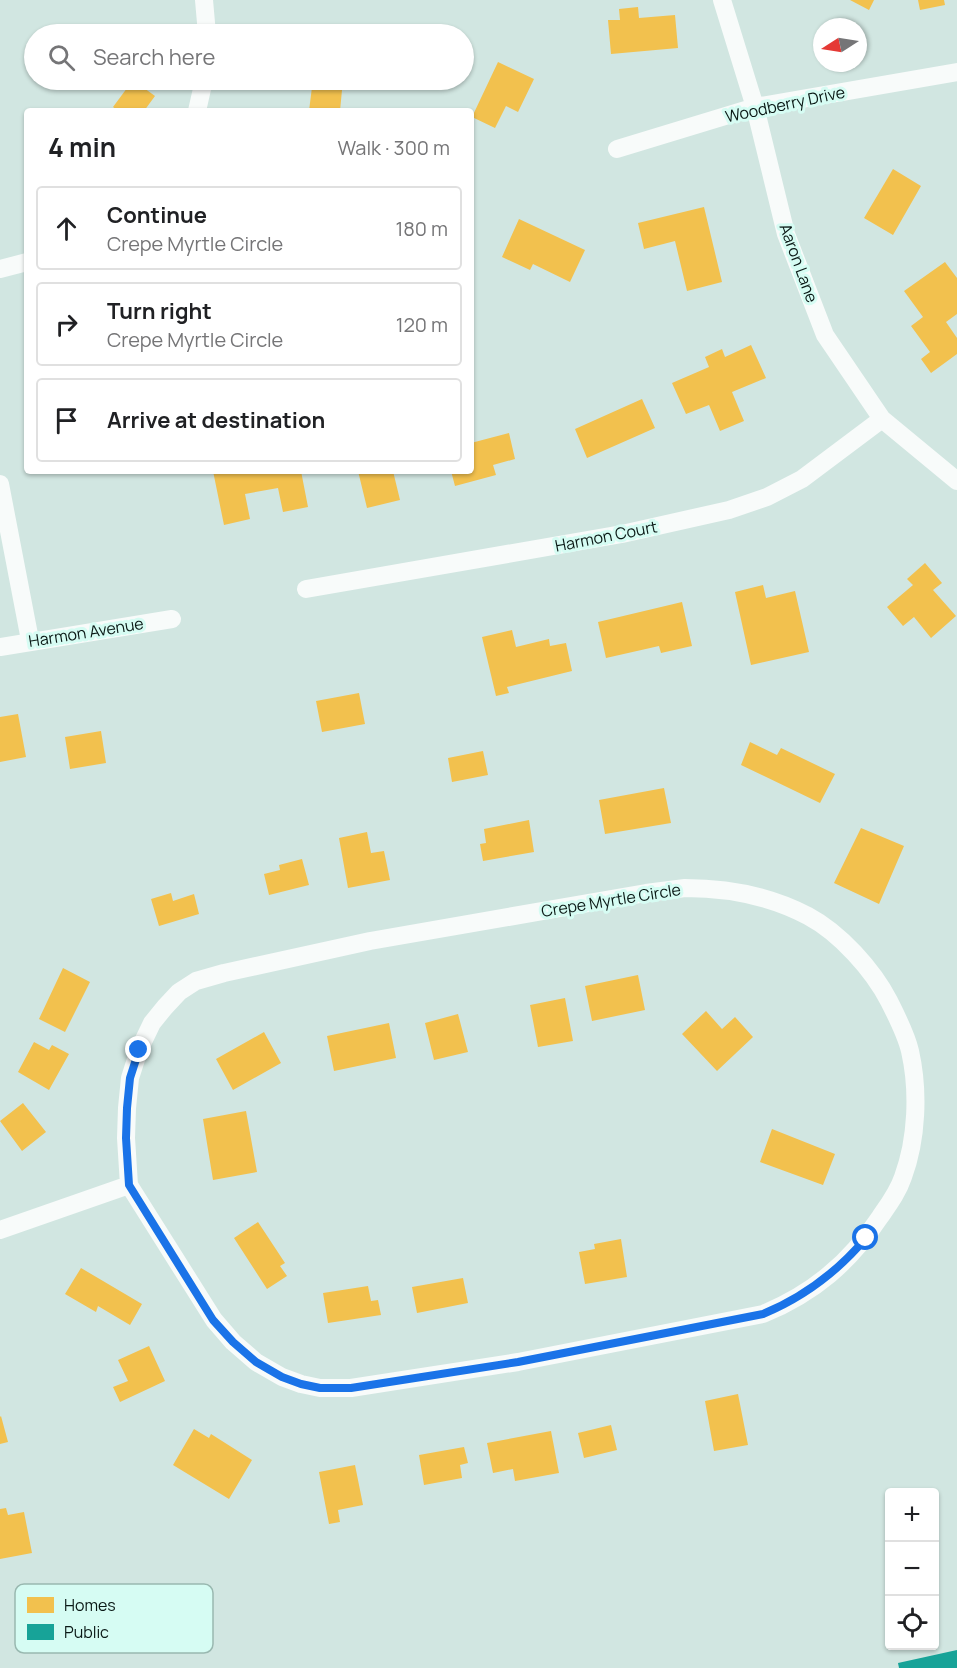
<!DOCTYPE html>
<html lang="en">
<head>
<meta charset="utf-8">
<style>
	:root { --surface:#fff; --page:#f2f2f2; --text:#202124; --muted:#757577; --line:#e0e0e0 }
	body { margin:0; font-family:Manrope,sans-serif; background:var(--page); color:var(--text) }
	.controls { position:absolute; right:18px; bottom:18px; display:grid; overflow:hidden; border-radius:6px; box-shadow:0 2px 4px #0004 }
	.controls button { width:54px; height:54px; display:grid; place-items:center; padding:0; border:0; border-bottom:2px solid var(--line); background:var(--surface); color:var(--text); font:30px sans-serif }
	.compass { position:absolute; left:813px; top:18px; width:54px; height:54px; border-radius:50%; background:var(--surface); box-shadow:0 2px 4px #0004; rotate:258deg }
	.stop { position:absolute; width:18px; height:18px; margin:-14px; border:4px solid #1a73e8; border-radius:50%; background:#fff }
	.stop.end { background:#1a73e8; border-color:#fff; box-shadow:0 2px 6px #0008 }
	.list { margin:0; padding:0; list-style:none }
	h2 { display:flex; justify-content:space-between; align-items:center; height:78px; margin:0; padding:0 24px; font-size:26px }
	h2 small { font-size:20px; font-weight:400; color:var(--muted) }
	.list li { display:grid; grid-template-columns:39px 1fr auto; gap:18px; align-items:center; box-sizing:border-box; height:84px; margin:0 12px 12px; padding:0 12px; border:2px solid var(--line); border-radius:6px }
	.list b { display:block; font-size:22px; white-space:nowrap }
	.list p { margin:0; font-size:20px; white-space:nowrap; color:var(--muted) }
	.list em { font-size:20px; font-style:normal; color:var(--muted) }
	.icon { flex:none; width:33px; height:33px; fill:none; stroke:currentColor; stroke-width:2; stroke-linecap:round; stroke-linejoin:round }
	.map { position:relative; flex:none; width:957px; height:1668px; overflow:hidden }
	.search { position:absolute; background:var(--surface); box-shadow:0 2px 4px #0004; left:24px; top:24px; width:450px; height:66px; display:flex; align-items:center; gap:15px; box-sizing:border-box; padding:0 21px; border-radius:33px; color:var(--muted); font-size:22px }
	.panel { position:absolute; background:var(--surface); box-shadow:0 2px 4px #0004; left:24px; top:108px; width:450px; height:366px; border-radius:6px }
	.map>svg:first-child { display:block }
	.homes { fill:#f2c14e }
	.public { fill:#17a398 }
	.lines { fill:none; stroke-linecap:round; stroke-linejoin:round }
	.minor { stroke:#f8fbfa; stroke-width:18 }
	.route { stroke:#1a73e8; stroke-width:8 }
	.labels { text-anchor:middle; stroke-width:6; stroke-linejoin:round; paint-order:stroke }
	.street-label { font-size:16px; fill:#0a1815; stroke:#d6fcf3 }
	.key { fill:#d6fcf3; stroke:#99b8b0; stroke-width:1.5 }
	.key-label { font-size:16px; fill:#0a1815 }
</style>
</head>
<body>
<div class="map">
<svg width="957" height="1668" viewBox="0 0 957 1668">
	<rect width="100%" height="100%" fill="#d1e6e1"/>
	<path class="homes" d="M850,0H874L869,10Z
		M918,0H944L945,5L920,10Z
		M638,7L639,18L675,15L678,48L611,54L608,20H620L619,9Z
		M498,62L534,79L518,112L506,106L495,128L472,117Z
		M133,80L155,96L144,111H118L113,107Z
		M312,87L342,90L340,111H309Z
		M893,169L921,186L893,235L864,218Z
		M704,207L722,282L687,291L675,241L644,249L638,223Z
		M519,219L585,250L570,282L533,264L530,270L502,257Z
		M945,262L957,278V314L946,322L957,338V354L931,373L921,359L930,352L911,326L923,317L904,291Z
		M751,345L766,378L732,392L744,421L720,431L709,405L686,414L672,383L709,367L705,357L722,349L725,357Z
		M642,399L655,428L587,458L575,429Z
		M509,433L515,459L493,465L496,475L455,486L451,471H471V443Z
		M213,471H301L308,507L283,512L278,488L245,494L250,519L224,525Z
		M358,471H393L400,500L367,508Z
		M925,563L942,583L933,590L956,616L931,638L914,617L903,626L887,607L913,585L907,579Z
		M763,585L766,598L795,591L809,652L751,665L735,592Z
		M682,602L692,646L661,653L659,646L606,658L598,622Z
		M512,630L516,647L549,639L550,646L566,643L572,671L507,687L509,693L496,696L482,637Z
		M359,693L365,724L322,732L316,701Z
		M18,714L26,757L0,762V717Z
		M101,731L106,763L70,769L65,737Z
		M750,742L777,755L781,748L835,774L820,803L741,765Z
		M483,751L488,775L452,782L448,758Z
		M664,788L671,823L605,834L599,800Z
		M529,820L534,852L483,861L480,844L486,843L484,829Z
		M861,828L904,846L879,904L834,883Z
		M367,832L371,853L384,851L390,880L348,888L339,838Z
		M302,859L309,885L269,895L264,874L280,870L279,865Z
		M171,893L173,901L194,894L199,914L159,926L151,899Z
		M63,968L90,982L65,1032L39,1019Z
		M638,975L645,1010L592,1021L585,986Z
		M565,998L573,1041L538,1047L530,1005Z
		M706,1011L722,1029L735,1017L753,1037L717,1071L682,1034Z
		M458,1014L468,1052L434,1060L425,1023Z
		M389,1023L396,1058L334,1071L327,1036Z
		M264,1032L281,1063L233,1090L216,1059Z
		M34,1042L49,1050L52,1045L69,1054L49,1090L18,1072Z
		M23,1103L46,1132L22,1151L0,1121Z
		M246,1111L257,1172L213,1180L203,1119Z
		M772,1129L835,1154L823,1185L760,1162Z
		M258,1222L285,1263L280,1266L287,1276L267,1289L234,1238Z
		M621,1239L627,1277L585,1284L579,1252L595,1249L594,1244Z
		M81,1268L142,1304L130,1325L98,1306L96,1312L65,1294Z
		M463,1278L468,1303L417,1313L412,1287Z
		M368,1286L371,1301L378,1300L381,1315L328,1323L323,1293Z
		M149,1346L165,1381L120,1402L113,1387L128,1381L118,1360Z
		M738,1394L748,1445L714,1451L705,1401Z
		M1,1416L8,1442L0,1444V1417Z
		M611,1425L617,1450L584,1458L578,1433Z
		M194,1429L209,1438L211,1434L252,1460L229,1499L173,1465Z
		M551,1431L559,1473L515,1481L513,1469L493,1473L487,1443Z
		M464,1447L468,1463L460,1465L462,1478L424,1485L419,1455Z
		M355,1465L363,1505L338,1510L340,1522L329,1524L319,1472Z
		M6,1508L8,1515L24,1512L32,1553L0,1559V1509Z"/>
	<path class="public" d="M957,1650V1668H899L898,1663Z"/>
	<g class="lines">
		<path class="minor" d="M204,0L207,34
			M722,0L755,107L786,234L825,335L882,419L957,481
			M197,111L204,80
			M617,149L755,107L957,72
			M0,269L27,262
			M0,484L30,640
			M306,589L622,534L729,510L767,497L802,479L882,419
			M0,647L172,619
			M685,888C728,888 770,896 808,916C840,933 873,970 889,1001C897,1017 906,1034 910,1051C919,1091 917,1139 903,1177C898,1192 889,1204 880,1217C850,1262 814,1293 763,1314L518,1362L351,1388H320L301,1384L282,1377L256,1362L233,1342L214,1320L129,1185L126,1138L127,1108L130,1078L139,1050L152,1023L165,1007L179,992L196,981L224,973L370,941L646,893Z
			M0,1230L129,1185"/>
	</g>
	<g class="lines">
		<path class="route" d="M139,1050L130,1078L127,1108L126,1138L129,1185L213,1320L233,1342L256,1362L282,1377L301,1384L320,1388H351L518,1362L763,1314C804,1297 838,1271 866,1238"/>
	</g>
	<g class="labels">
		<g class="street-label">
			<text transform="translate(785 104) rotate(-12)" y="6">Woodberry Drive</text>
			<text transform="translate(799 263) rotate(70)" y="6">Aaron Lane</text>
			<text transform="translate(606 536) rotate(-11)" y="6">Harmon Court</text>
			<text transform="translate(86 632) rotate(-9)" y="6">Harmon Avenue</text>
			<text transform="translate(611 900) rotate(-9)" y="6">Crepe Myrtle Circle</text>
		</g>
	</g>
	<rect x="15" y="1584" width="198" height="69" rx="9" class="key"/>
	<rect x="27" y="1597" width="27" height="16" fill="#f2c14e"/>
	<rect x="27" y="1624" width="27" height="16" fill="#17a398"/>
	<g class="key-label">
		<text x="64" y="1611">Homes</text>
		<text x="64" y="1638">Public</text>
	</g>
</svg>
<div class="controls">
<button>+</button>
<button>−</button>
<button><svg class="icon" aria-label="locate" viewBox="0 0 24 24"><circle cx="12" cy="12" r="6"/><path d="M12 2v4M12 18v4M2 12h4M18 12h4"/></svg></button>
</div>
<svg class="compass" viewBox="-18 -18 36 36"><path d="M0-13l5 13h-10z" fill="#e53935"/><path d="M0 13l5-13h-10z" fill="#757577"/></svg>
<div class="stop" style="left:866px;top:1238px"></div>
<div class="stop end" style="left:139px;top:1050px"></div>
<div class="search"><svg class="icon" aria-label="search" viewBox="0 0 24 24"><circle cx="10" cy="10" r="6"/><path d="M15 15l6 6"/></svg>Search here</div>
<section class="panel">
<h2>4 min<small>Walk · 300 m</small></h2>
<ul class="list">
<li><svg class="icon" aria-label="ahead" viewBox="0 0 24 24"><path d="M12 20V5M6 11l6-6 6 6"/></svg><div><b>Continue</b><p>Crepe Myrtle Circle</p></div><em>180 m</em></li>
<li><svg class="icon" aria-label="right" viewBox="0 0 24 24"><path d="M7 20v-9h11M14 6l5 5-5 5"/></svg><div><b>Turn right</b><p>Crepe Myrtle Circle</p></div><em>120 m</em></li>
<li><svg class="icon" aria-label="arrive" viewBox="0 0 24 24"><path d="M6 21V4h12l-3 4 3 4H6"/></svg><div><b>Arrive at destination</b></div></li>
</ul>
</section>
</div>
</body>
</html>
